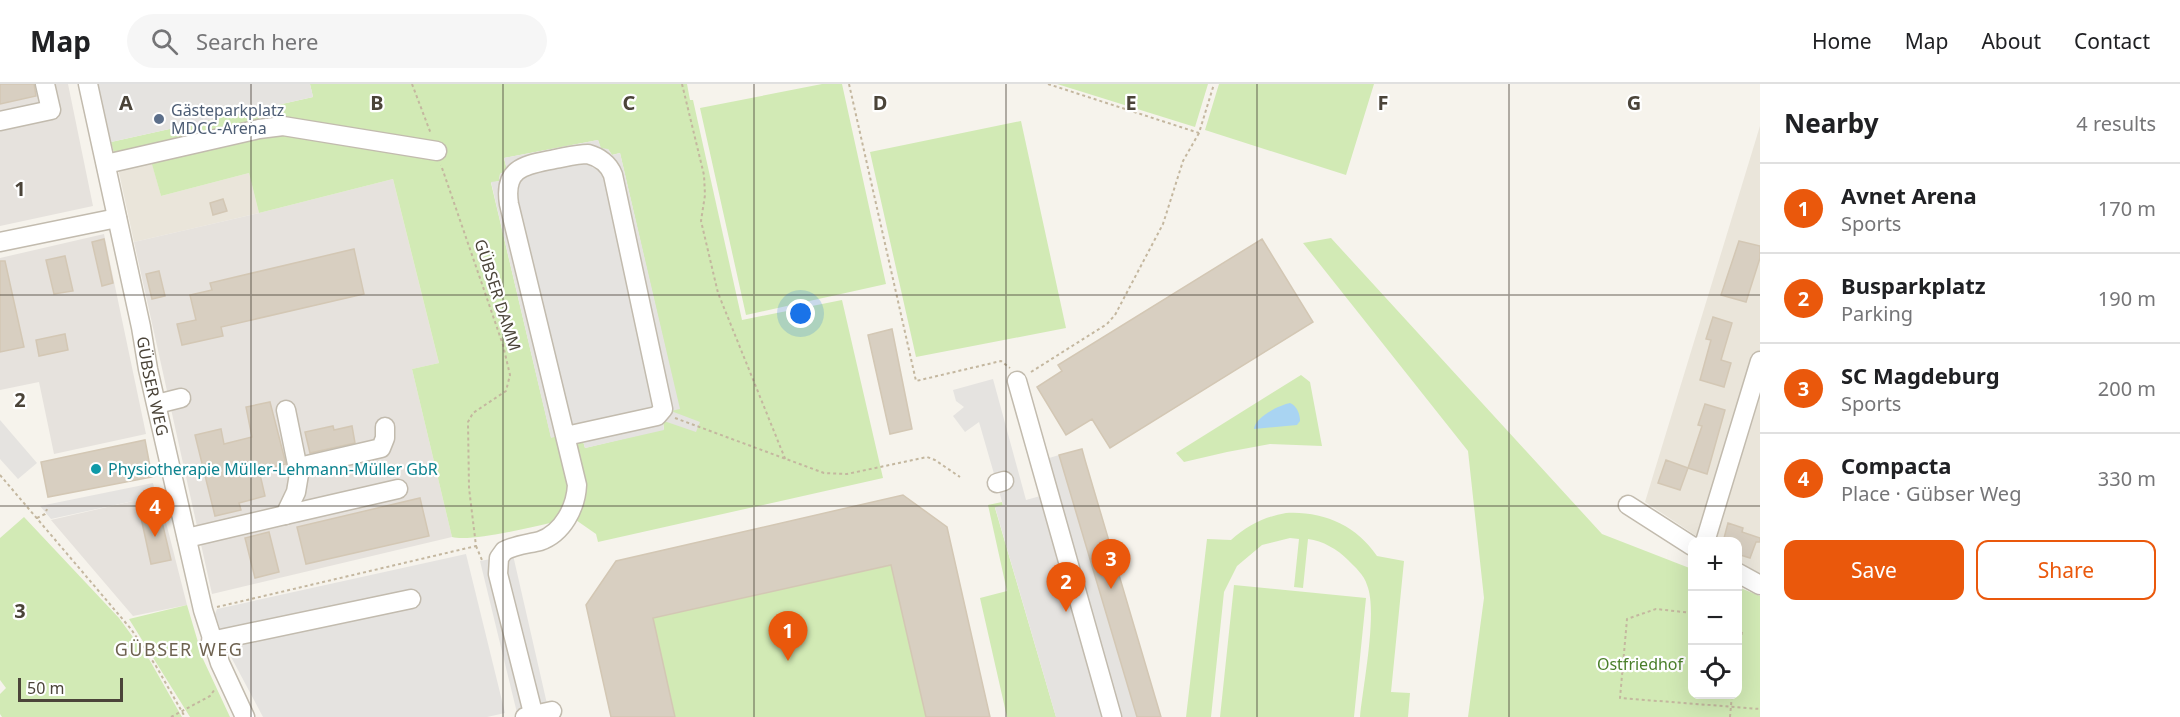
<!DOCTYPE html>
<html lang="en">
<head>
<meta charset="utf-8">
<style>
	:root { --surface:#fff; --page:#f6f6f6; --text:#202124; --muted:#757577; --line:#e0e0e0; --accent:#ea580c }
	body { margin:0; font-family:"Noto Sans",sans-serif; background:var(--page); color:var(--text) }
	.controls { position:absolute; right:18px; bottom:18px; display:grid; overflow:hidden; border-radius:12px; box-shadow:0 6px 24px #0002 }
	.controls button { width:54px; height:54px; display:grid; place-items:center; padding:0; border:0; border-bottom:2px solid var(--line); background:var(--surface); color:var(--text); font:30px sans-serif }
	.scale { position:absolute; left:18px; bottom:15px; width:105px; box-sizing:border-box; padding-left:6px; border:3px solid #4b4439; border-top:0; font-size:16px; line-height:21px; white-space:nowrap; color:#4b4439; -webkit-text-stroke:4px #fff; paint-order:stroke }
	.you { position:absolute; left:801px; top:230px; width:21px; height:21px; margin:-15px; border:4px solid #fff; border-radius:50%; background:#1a73e8; box-shadow:0 0 0 9px #1a73e833 }
	.badge { display:grid; place-items:center; width:39px; height:39px; border-radius:50%; background:var(--accent); color:#fff; font-size:20px; font-weight:700 }
	.pin { position:absolute; translate:-50% -50px; filter:drop-shadow(0 2px 3px #0008) }
	.pin::after { content:''; position:absolute; top:32px; width:21px; height:18px; background:inherit; clip-path:polygon(0 0,100% 0,50% 100%) }
	.list { margin:0; padding:0; list-style:none }
	h2 { display:flex; justify-content:space-between; align-items:center; height:78px; margin:0; padding:0 24px; font-size:26px }
	h2 small { font-size:20px; font-weight:400; color:var(--muted) }
	.list li { display:grid; grid-template-columns:39px 1fr auto; gap:18px; align-items:center; box-sizing:border-box; height:90px; padding:0 24px; border-top:2px solid var(--line) }
	.list b { display:block; font-size:22px; white-space:nowrap }
	.list p { margin:0; font-size:20px; white-space:nowrap; color:var(--muted) }
	.list em { font-size:20px; font-style:normal; color:var(--muted) }
	.actions { display:flex; gap:12px; padding:18px 24px }
	.actions a { flex:1; padding:14px 0; border:2px solid var(--accent); border-radius:12px; text-align:center; font-size:21px; color:var(--accent) }
	.actions .main { background:var(--accent); color:#fff }
	.icon { flex:none; width:33px; height:33px; fill:none; stroke:currentColor; stroke-width:2; stroke-linecap:round; stroke-linejoin:round }
	.map { position:relative; flex:none; width:1760px; height:633px; overflow:hidden }
	header { display:flex; align-items:center; gap:36px; box-sizing:border-box; height:84px; padding:0 30px; background:var(--surface); border-bottom:2px solid var(--line) }
	header strong { font-size:28px }
	nav { display:flex; gap:33px; margin-inline-start:auto; font-size:21px }
	.search { width:420px; height:54px; background:var(--page); display:flex; align-items:center; gap:15px; box-sizing:border-box; padding:0 21px; border-radius:33px; color:var(--muted); font-size:22px }
	main { display:flex }
	aside { flex:1; background:var(--surface) }
	.map>svg:first-child { display:block }
	.residential { fill:#eae5da }
	.industrial { fill:#e6e2dd }
	.green { fill:#d2eab5; fill-rule:evenodd }
	.parking { fill:#e5e3e0 }
	.water { fill:#a9d4f2 }
	.building { fill:#d8cfc1; stroke:#d3c7b4; stroke-width:1.5 }
	.lines { fill:none; stroke-linecap:round; stroke-linejoin:round }
	.minor-casing { stroke:#c2bbae; stroke-width:21 }
	.path { stroke:#c4b79f; stroke-width:2; stroke-dasharray:3 3; stroke-linecap:butt }
	.minor { stroke:#fff; stroke-width:18 }
	.grid { fill:none; stroke:#4b4439; stroke-width:1.5; stroke-opacity:0.55 }
	.service-dot { fill:#5c6f8a; stroke:#fff; stroke-width:2 }
	.culture-dot { fill:#0f9aa8; stroke:#fff; stroke-width:2 }
	.labels { text-anchor:middle; stroke-width:4.5; stroke-linejoin:round; paint-order:stroke }
	.service-label { font-size:16px; fill:#4e5e75; stroke:#fff; text-anchor:start }
	.street-label { font-size:16px; fill:#4b4439; stroke:#fff }
	.culture-label { font-size:16px; fill:#0d838f; stroke:#fff; text-anchor:start }
	.park-label { font-size:16px; fill:#4a7f2a; stroke:#fff }
	.neighbourhood-label { font-size:18px; letter-spacing:1.5px; fill:#6e6250; stroke:#fff }
	.grid-label { font-size:20px; text-anchor:middle; font-weight:bold; fill:#4b4439; stroke:#fff; stroke-width:4.5; stroke-linejoin:round; paint-order:stroke }
</style>
</head>
<body>
<header>
<strong>Map</strong>
<div class="search"><svg class="icon" aria-label="search" viewBox="0 0 24 24"><circle cx="10" cy="10" r="6"/><path d="M15 15l6 6"/></svg>Search here</div>
<nav><a>Home</a><a>Map</a><a>About</a><a>Contact</a></nav>
</header>
<main>
<div class="map">
<svg width="1760" height="633" viewBox="0 0 1760 633">
	<rect width="100%" height="100%" fill="#f6f3ec"/>
	<path class="residential" d="M1760,42V489L1738,478V458L1704,457L1645,418Z
		M151,76L161,112L249,89L259,129L134,158L118,84Z"/>
	<path class="industrial" d="M0,0H68L93,122L0,142Z
		M393,95L439,279L412,285L452,453L212,510L134,158L259,129Z
		M104,150L146,350L54,370L39,298L0,306V174Z
		M159,411L187,521L133,532L51,436Z"/>
	<path class="green" d="M310,0H687L690,16H693L742,236L842,216L883,394L598,458L596,450L573,434C547,439 473,459 452,453L412,285L439,279L393,95L259,129L249,89L161,112L151,77L118,84L111,58L313,13ZM598,56L601,65H608L612,71L620,69L679,324L671,326L665,337L663,338L664,345L585,364L583,357L578,359L577,362L559,352L551,353L491,99L499,97L500,90L507,86L504,74Z
		M822,0H842L886,200L746,231L700,24Z
		M1057,0H1208L1195,43Z
		M1219,0H1374L1346,91L1205,46Z
		M1021,37L1066,244L916,273L870,68Z
		M1331,154L1602,450L1692,485V610H1738V503L1760,512V633H1468L1484,514L1468,367L1303,159Z
		M1301,291L1310,298L1322,362L1270,360L1227,368L1184,378L1176,369Z
		M903,411L947,443L990,633H611L586,521L616,477Z
		M1002,418L1003,422L995,424L1056,633H1007L980,514L1007,507L988,421Z
		M1286,429C1323,427 1356,441 1377,472L1404,477L1391,608L1410,609L1408,633H1360C1363,602 1378,527 1367,501C1364,491 1355,483 1348,476C1337,465 1323,457 1308,455L1303,504L1294,503L1299,455L1290,454L1262,461L1237,482L1224,508L1211,633H1186L1207,455L1231,456C1248,441 1264,433 1286,429Z
		M24,433L119,534L149,575L182,633H2L0,630V610L6,604L0,596V454Z
		M1234,501L1366,514L1354,633H1220Z
		M187,521L203,575L230,633H190L129,535Z"/>
	<path class="parking" d="M98,0H310L313,13L111,58Z
		M598,56L601,64L608,65L612,71L620,69L680,325L671,327L700,338L696,348L664,337L663,338L664,346L585,364L583,357L578,359L577,362L558,352L551,354L491,98L499,97L500,90L507,86L504,74Z
		M993,295L1026,416L1044,411L1036,378L1059,371L1137,633H1056L995,423L1003,421L979,338L965,348L953,332L964,323L956,317L953,306Z
		M0,336L37,379L18,395L0,375Z
		M153,399L156,412L51,435L40,422Z
		M466,470L505,629L487,633H263L230,571L215,530L217,525Z
		M513,471L550,633H518L480,477Z"/>
	<path class="water" d="M1290,319C1297,322 1300,330 1300,337L1297,341L1254,345C1254,334 1279,321 1290,319Z"/>
	<path class="building" d="M0,0H34L36,12L0,20Z
		M223,115L227,127L213,131L210,119Z
		M104,155L113,199L102,202L92,158Z
		M1262,155L1313,238L1110,364L1092,335L1066,351L1037,303L1062,287L1058,281Z
		M1739,157L1760,162V174L1746,218L1721,211Z
		M354,165L364,210L221,243L223,252L182,261L177,240L196,236L190,211L212,206L210,199Z
		M65,172L73,207L54,210L46,176Z
		M0,177H5L24,263L0,268Z
		M159,187L165,212L152,215L146,190Z
		M1713,233L1732,239L1721,276L1731,279L1724,303L1700,296L1711,256L1706,255Z
		M892,245L912,345L890,350L868,251Z
		M65,250L68,266L39,272L36,256Z
		M270,318L286,380L259,386L265,412L239,419L241,426L215,432L195,351L221,345L224,360L252,353L246,323Z
		M1705,320L1725,326L1707,390L1688,384L1680,406L1658,399L1666,376L1688,384L1702,342L1698,341Z
		M333,342L334,346L352,342L355,359L310,369L305,348Z
		M145,356L152,393L48,413L41,378Z
		M1082,365L1085,376L1161,633H1137L1059,371Z
		M903,411L947,443L990,633H926L891,481L653,534L675,633H611L586,521L616,477Z
		M420,414L429,452L306,480L297,443Z
		M159,425L171,476L151,480L140,429Z
		M1728,439L1743,444L1742,448L1760,454V458H1756L1750,474L1737,470V458H1723Z
		M269,448L279,488L255,494L245,454Z"/>
	<g class="lines">
		<defs>
			<g id="minor">
				<path id="s1" d="M88,0L141,243L148,285L203,526L220,579L245,633"/>
				<path d="M0,37L51,26L45,0"/>
				<path d="M106,80L259,45L283,42L437,67"/>
				<path d="M0,158L117,134"/>
				<path d="M1017,297L1112,633"/>
				<path d="M157,320L181,314"/>
				<path d="M299,383L381,364L385,354V343"/>
				<path d="M997,399L1004,397"/>
				<path d="M1628,421L1692,462"/>
				<path d="M285,431L398,405"/>
				<path d="M187,454L285,431L296,408L299,390L286,326"/>
				<path d="M1705,458L1760,277"/>
				<path d="M1738,489L1760,501"/>
				<path d="M211,557L411,515"/>
				<path d="M525,633L552,627"/>
				<path d="M534,633L498,490L499,474L504,467C515,461 528,460 540,457C563,449 576,423 577,401L509,120C503,82 527,81 555,75C566,73 577,70 588,70C599,73 609,80 613,91L663,325L657,332L566,352"/>
			</g>
		</defs>
		<use href="#minor" class="minor-casing"/>
		<path class="path" d="M412,0L431,50
			M682,0L704,91L705,111L701,137L718,209L786,377
			M849,0L916,297L1001,277L1010,284
			M1048,0L1199,49L1214,0
			M1031,288L1107,240L1115,231L1163,140L1183,77L1199,49
			M675,334L824,389L847,390L927,373L935,376L960,393
			M0,391L131,545L156,582L185,633
			M37,434L45,430L47,425
			M476,462L482,476
			M217,523L476,462L469,404L468,338L473,329L506,307L510,291L503,261L441,81
			M1692,529L1656,525L1627,535L1620,614L1760,625
			M1738,544L1742,547L1738,577
			M171,633L210,612L215,605
			M1730,633L1732,610"/>
		<use href="#minor" class="minor"/>
	</g>
	<path class="grid" d="M251,0V633M503,0V633M754,0V633M1006,0V633M1257,0V633M1509,0V633M0,211H1760M0,422H1760"/>
	<circle class="service-dot" cx="159" cy="35" r="6"/>
	<circle class="culture-dot" cx="96" cy="385" r="6"/>
	<g class="labels">
		<g class="service-label">
			<text x="171" y="32">Gästeparkplatz<tspan x="171" dy="18">MDCC-Arena</tspan></text>
		</g>
		<g class="street-label">
			<text transform="translate(498 211) rotate(72)" y="6">GÜBSER DAMM</text>
			<text dy="6" stroke="none"><textPath href="#s1" startOffset="309">GÜBSER WEG</textPath></text>
		</g>
		<g class="culture-label">
			<text x="108" y="391">Physiotherapie Müller-Lehmann-Müller GbR</text>
		</g>
		<g class="park-label">
			<text x="1640" y="586">Ostfriedhof</text>
		</g>
		<g class="neighbourhood-label">
			<text x="179" y="572">GÜBSER WEG</text>
		</g>
	</g>
	<g class="grid-label">
		<text x="126" y="26">A</text>
		<text x="377" y="26">B</text>
		<text x="629" y="26">C</text>
		<text x="880" y="26">D</text>
		<text x="1131" y="26">E</text>
		<text x="1383" y="26">F</text>
		<text x="1634" y="26">G</text>
		<text x="20" y="112">1</text>
		<text x="20" y="323">2</text>
		<text x="20" y="534">3</text>
	</g>
</svg>
<div class="controls">
<button>+</button>
<button>−</button>
<button><svg class="icon" aria-label="locate" viewBox="0 0 24 24"><circle cx="12" cy="12" r="6"/><path d="M12 2v4M12 18v4M2 12h4M18 12h4"/></svg></button>
</div>
<div class="scale">50 m</div>
<div class="you"></div>
<div class="pin badge" style="left:788px;top:577px">1</div>
<div class="pin badge" style="left:1066px;top:528px">2</div>
<div class="pin badge" style="left:1111px;top:505px">3</div>
<div class="pin badge" style="left:155px;top:453px">4</div>
</div>
<aside>
<h2>Nearby<small>4 results</small></h2>
<ul class="list">
<li><span class="badge">1</span><div><b>Avnet Arena</b><p>Sports</p></div><em>170 m</em></li>
<li><span class="badge">2</span><div><b>Busparkplatz</b><p>Parking</p></div><em>190 m</em></li>
<li><span class="badge">3</span><div><b>SC Magdeburg</b><p>Sports</p></div><em>200 m</em></li>
<li><span class="badge">4</span><div><b>Compacta</b><p>Place · Gübser Weg</p></div><em>330 m</em></li>
</ul>
<div class="actions"><a class="main">Save</a><a>Share</a></div>
</aside>
</main>
</body>
</html>
